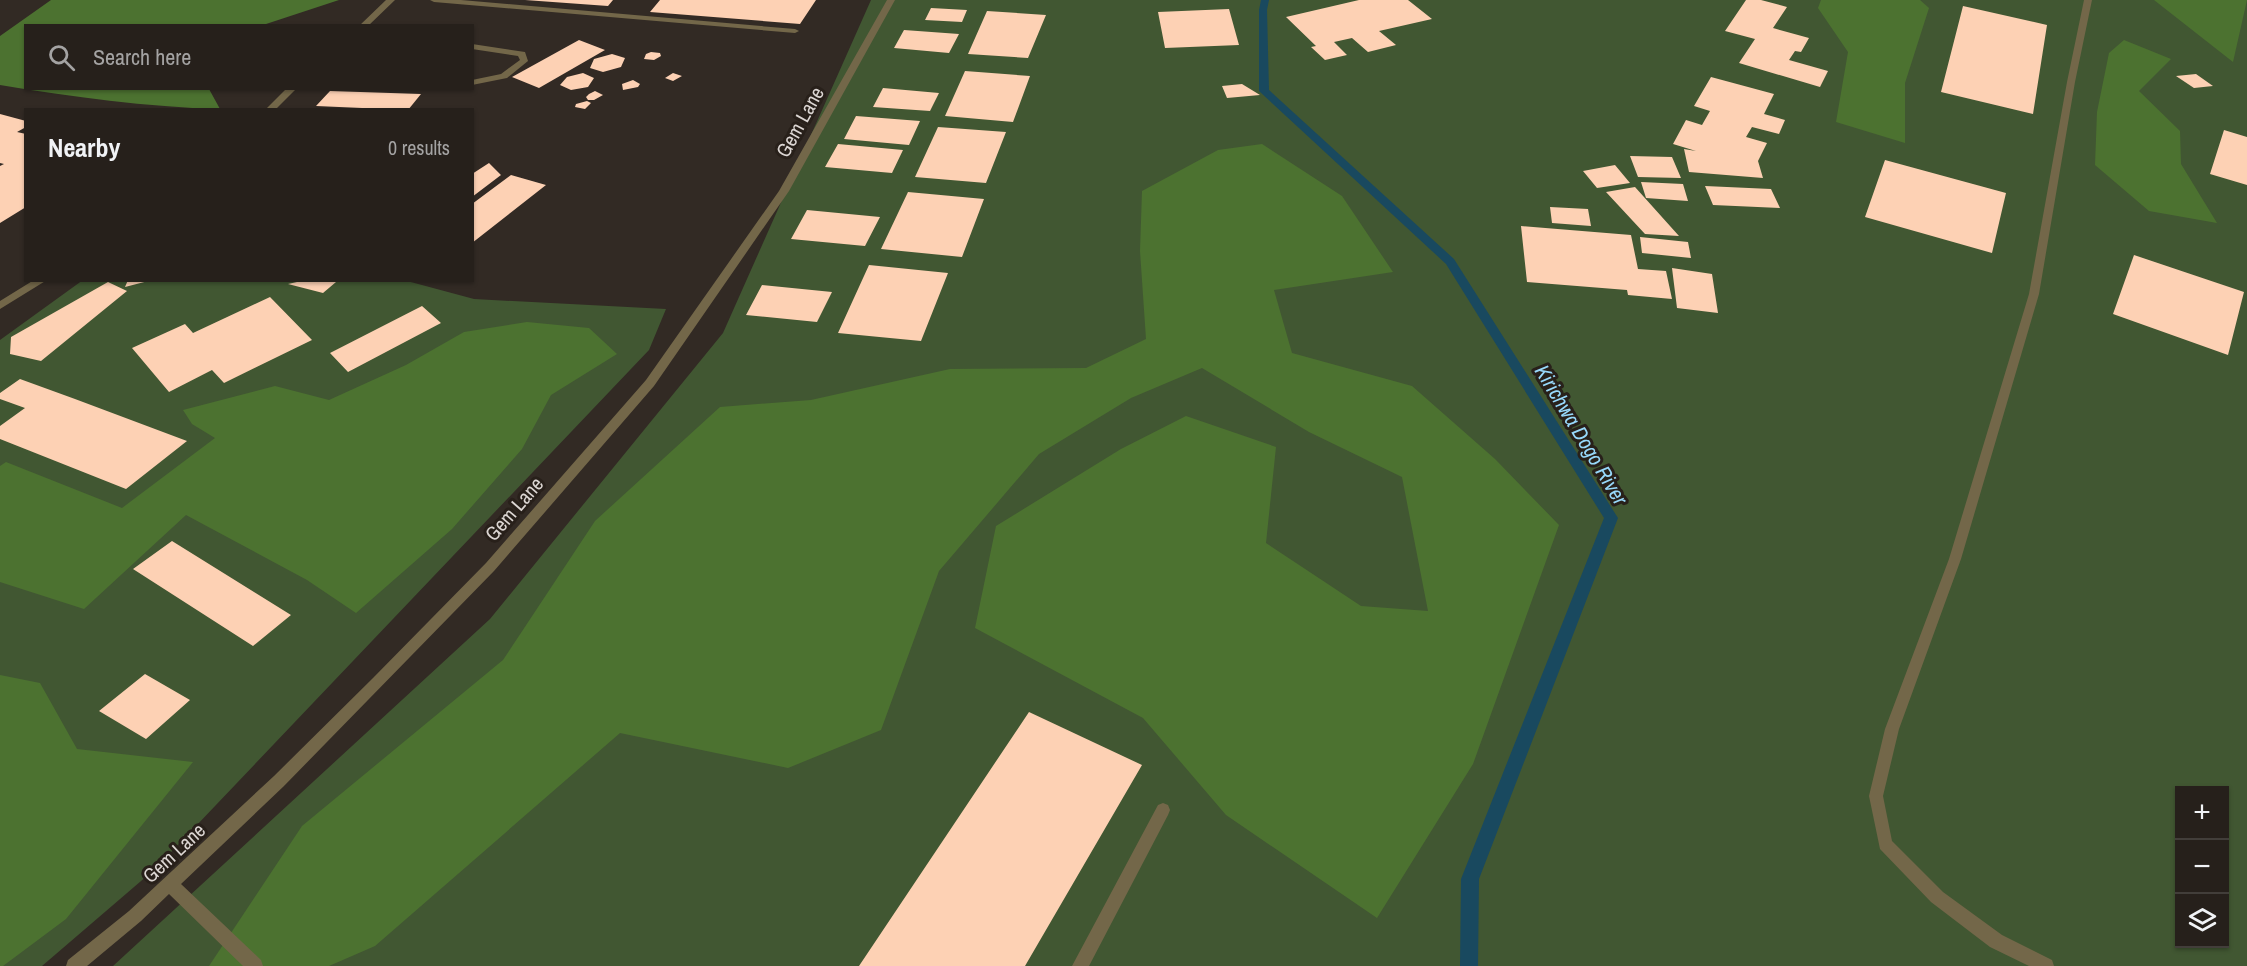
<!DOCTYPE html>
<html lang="en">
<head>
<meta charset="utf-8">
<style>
	:root { --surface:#26201b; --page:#2e2824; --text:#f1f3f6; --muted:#a4a3a3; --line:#423e3a }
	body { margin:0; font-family:"Archivo Narrow",sans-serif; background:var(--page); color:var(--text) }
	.controls { position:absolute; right:18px; bottom:18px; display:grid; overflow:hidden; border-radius:0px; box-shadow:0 2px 4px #0004 }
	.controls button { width:54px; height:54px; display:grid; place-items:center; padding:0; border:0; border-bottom:2px solid var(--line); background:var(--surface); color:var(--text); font:30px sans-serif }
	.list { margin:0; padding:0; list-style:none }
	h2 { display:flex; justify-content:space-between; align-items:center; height:78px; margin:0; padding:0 24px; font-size:26px }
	h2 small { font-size:20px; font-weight:400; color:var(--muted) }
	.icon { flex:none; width:33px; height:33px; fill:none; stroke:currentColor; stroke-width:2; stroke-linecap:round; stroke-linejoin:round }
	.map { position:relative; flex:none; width:2247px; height:966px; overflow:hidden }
	.search { position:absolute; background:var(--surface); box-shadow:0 2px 4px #0004; left:24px; top:24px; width:450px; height:66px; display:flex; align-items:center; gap:15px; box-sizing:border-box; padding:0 21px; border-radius:0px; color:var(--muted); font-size:22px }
	.panel { position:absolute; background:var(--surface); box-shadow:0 2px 4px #0004; left:24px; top:108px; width:450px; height:174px; border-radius:0px }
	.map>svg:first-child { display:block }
	.green { fill:#415732; fill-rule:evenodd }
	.forest { fill:#4c7230 }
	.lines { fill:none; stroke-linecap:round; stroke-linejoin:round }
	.stream { fill:#19495f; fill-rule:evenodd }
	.building { fill:#fdd1b4 }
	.lane { fill:#736749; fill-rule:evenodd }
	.street { fill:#736749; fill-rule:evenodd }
	.labels { text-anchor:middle; stroke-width:6; stroke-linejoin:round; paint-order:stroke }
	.street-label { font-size:20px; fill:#dcd6d3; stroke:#28201a }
	.water-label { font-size:21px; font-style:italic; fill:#97d8fa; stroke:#28201a }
</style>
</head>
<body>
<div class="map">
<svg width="2247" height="966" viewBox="0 0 2247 966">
	<rect width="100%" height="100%" fill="#322a24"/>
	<path class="green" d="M871,0H2247V966H113L490,619L723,333ZM2180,790H2224V944H2180Z
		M83,280L407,281L474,299L666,309L649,350L155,869L42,966H0V340Z"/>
	<path class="forest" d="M51,0H339L263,25L26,26V88L209,89L220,109C146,107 73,97 0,85V36Z
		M1821,0H1920L1929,8L1905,83V143L1836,122L1848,52L1818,8Z
		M2154,0H2247L2233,62Z
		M2124,40L2171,59L2139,91L2180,131L2181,164L2217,223L2149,211L2095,165L2097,112L2109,53Z
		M1262,144L1342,196L1393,272L1274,290L1292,353L1412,386L1495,459L1559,525L1473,764L1377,918L1226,815L1143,718L975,628L996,526L1121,449L1186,416L1276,447L1266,543L1361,606L1428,611L1402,477L1309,432L1202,368L1131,398L1039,454L939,571L881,730L788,768L620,733L375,946L329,966H209L302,826L503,660L595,521L720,407L811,400L950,369L1086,368L1146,339L1140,251L1142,191L1218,150Z
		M527,322L589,328L617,354L551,395L522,449L452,529L356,613L307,580L186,515L84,609L0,582V466L6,462L122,508L215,438L192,424L183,410L275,386L329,400L406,365L464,332Z
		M0,675L40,683L77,749L193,762L66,919L3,966H0Z"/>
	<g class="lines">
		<path class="stream" d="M1261,0H1269L1267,10L1269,90L1454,259L1618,518L1479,879L1478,966H1460L1461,879L1604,518L1446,264L1259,91V10Z"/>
	</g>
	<path class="building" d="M525,0H613L608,6Z
		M660,0H816L800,24L650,12Z
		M1359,0H1408L1432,19L1379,31L1396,45L1368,52L1352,38L1334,42L1347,55L1325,60L1311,47L1316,46L1286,17Z
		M1746,0H1761L1787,7L1773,28L1809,38L1801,52L1795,51L1789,60L1828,71L1820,87L1739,63L1755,39L1725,31Z
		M1963,6L2047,25L2033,114L1941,92Z
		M931,8L967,10L962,22L925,20Z
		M1229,9L1239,45L1165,48L1158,12Z
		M987,11L1046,15L1028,58L968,54Z
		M904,30L959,34L949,53L894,48Z
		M579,40L605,50L539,88L512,77Z
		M651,52L660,53L661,56L654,60L644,59L646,54Z
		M612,54L625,58L621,67L603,72L590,68L594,59Z
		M965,71L1030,76L1013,122L945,116Z
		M583,73L594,78L588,87L571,90L560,85L567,77Z
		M673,73L682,76L673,81L665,78Z
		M2196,74L2213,86L2194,88L2176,76Z
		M1711,77L1774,94L1764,114L1785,120L1779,134L1752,127L1746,137L1767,143L1758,161L1763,178L1689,172L1684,149L1696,151L1673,144L1686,120L1702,125L1710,111L1694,106Z
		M633,80L640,84L638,87L623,90L622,84Z
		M1242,84L1260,95L1227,98L1222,86Z
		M883,88L939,93L930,111L873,107Z
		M330,91L421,94L408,110L316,106Z
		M595,91L603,95L594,100H588L586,97L589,94Z
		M587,101L591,103L585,109L575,107L576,104Z
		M0,114L26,121V127L17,132L26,134V207L0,223V166L4,164L0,163Z
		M856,116L920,121L909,145L844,139Z
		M938,127L1006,132L986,183L915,177Z
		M2224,130L2247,137V185L2210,174Z
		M838,144L903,150L892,173L825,167Z
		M1630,156L1672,157L1681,178L1638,177Z
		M1885,160L2006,193L1992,253L1865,217Z
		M489,163L501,175L472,197V174Z
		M1615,165L1630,183L1597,188L1583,171Z
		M511,175L546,185L472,243V204Z
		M1641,182L1683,184L1688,201L1646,198Z
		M1705,186L1771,189L1780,208L1713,205Z
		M1635,187L1679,236L1645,234L1606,192Z
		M908,192L984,199L962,257L881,249Z
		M1550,207L1588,209L1591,226L1552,223Z
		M807,210L880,217L865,246L791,239Z
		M1521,226L1631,235L1638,269L1666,271L1672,299L1628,295L1627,290L1527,282Z
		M1640,237L1688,242L1691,258L1642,253Z
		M2134,255L2244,292L2228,355L2113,314Z
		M869,265L948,273L921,341L838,333Z
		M1672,268L1712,274L1718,313L1677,308Z
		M128,280H152L125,287Z
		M306,280H330L336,282L323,293L288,284Z
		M108,282L127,291L41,361L10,354L11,337Z
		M762,285L832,292L817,322L746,315Z
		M270,297L312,340L224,383L212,370L169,392L132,348L185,324L193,333Z
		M422,306L441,323L348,372L330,353Z
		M20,379L75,399L187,441L126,489L0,439V426L25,408L0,399V393Z
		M172,541L291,615L253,646L133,569Z
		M145,674L190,700L146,739L99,711Z
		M1029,712L1142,765L1025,966H859Z"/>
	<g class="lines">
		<path class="lane" d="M472,44L525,52L528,61L507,78L472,85V80L501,74L520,60L518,56L472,49Z"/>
		<path class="street" d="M386,0H395L368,26H359Z
			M430,0H461L795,29L799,31L795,33L434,2Z
			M887,0H895L789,191L654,386L494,571L284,786L181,884L261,960L263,966H243L169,894L141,921L87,966H66L68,960L129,911L274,776L373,678L486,563L646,380L779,191Z
			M2084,0H2092L2075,82L2039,294L1961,559L1899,729L1883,796L1892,841L1943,892L2002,935L2052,960L2054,966H2029L1990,947L1931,902L1880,849L1869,796L1885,729L1949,559L2029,294L2067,82Z
			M287,88H297L275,110H265Z
			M34,280H47L0,309V301Z
			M1163,803L1168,805L1170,810L1168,815L1089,966H1072L1158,805Z"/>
	</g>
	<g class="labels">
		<g class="street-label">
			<text transform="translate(800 122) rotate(-61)" y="7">Gem Lane</text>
			<text transform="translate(514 509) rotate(-49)" y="7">Gem Lane</text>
			<text transform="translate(174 853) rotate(-43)" y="7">Gem Lane</text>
		</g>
		<g class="water-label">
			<text transform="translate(1581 435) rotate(59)" y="7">Kirichwa Dogo River</text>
		</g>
	</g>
</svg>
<div class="controls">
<button>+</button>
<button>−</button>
<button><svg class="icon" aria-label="layers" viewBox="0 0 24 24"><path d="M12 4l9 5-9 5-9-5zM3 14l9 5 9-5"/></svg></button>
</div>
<div class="search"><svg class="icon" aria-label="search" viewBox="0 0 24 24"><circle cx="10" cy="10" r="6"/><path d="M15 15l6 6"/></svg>Search here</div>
<section class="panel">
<h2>Nearby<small>0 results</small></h2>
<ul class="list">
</ul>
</section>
</div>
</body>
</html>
